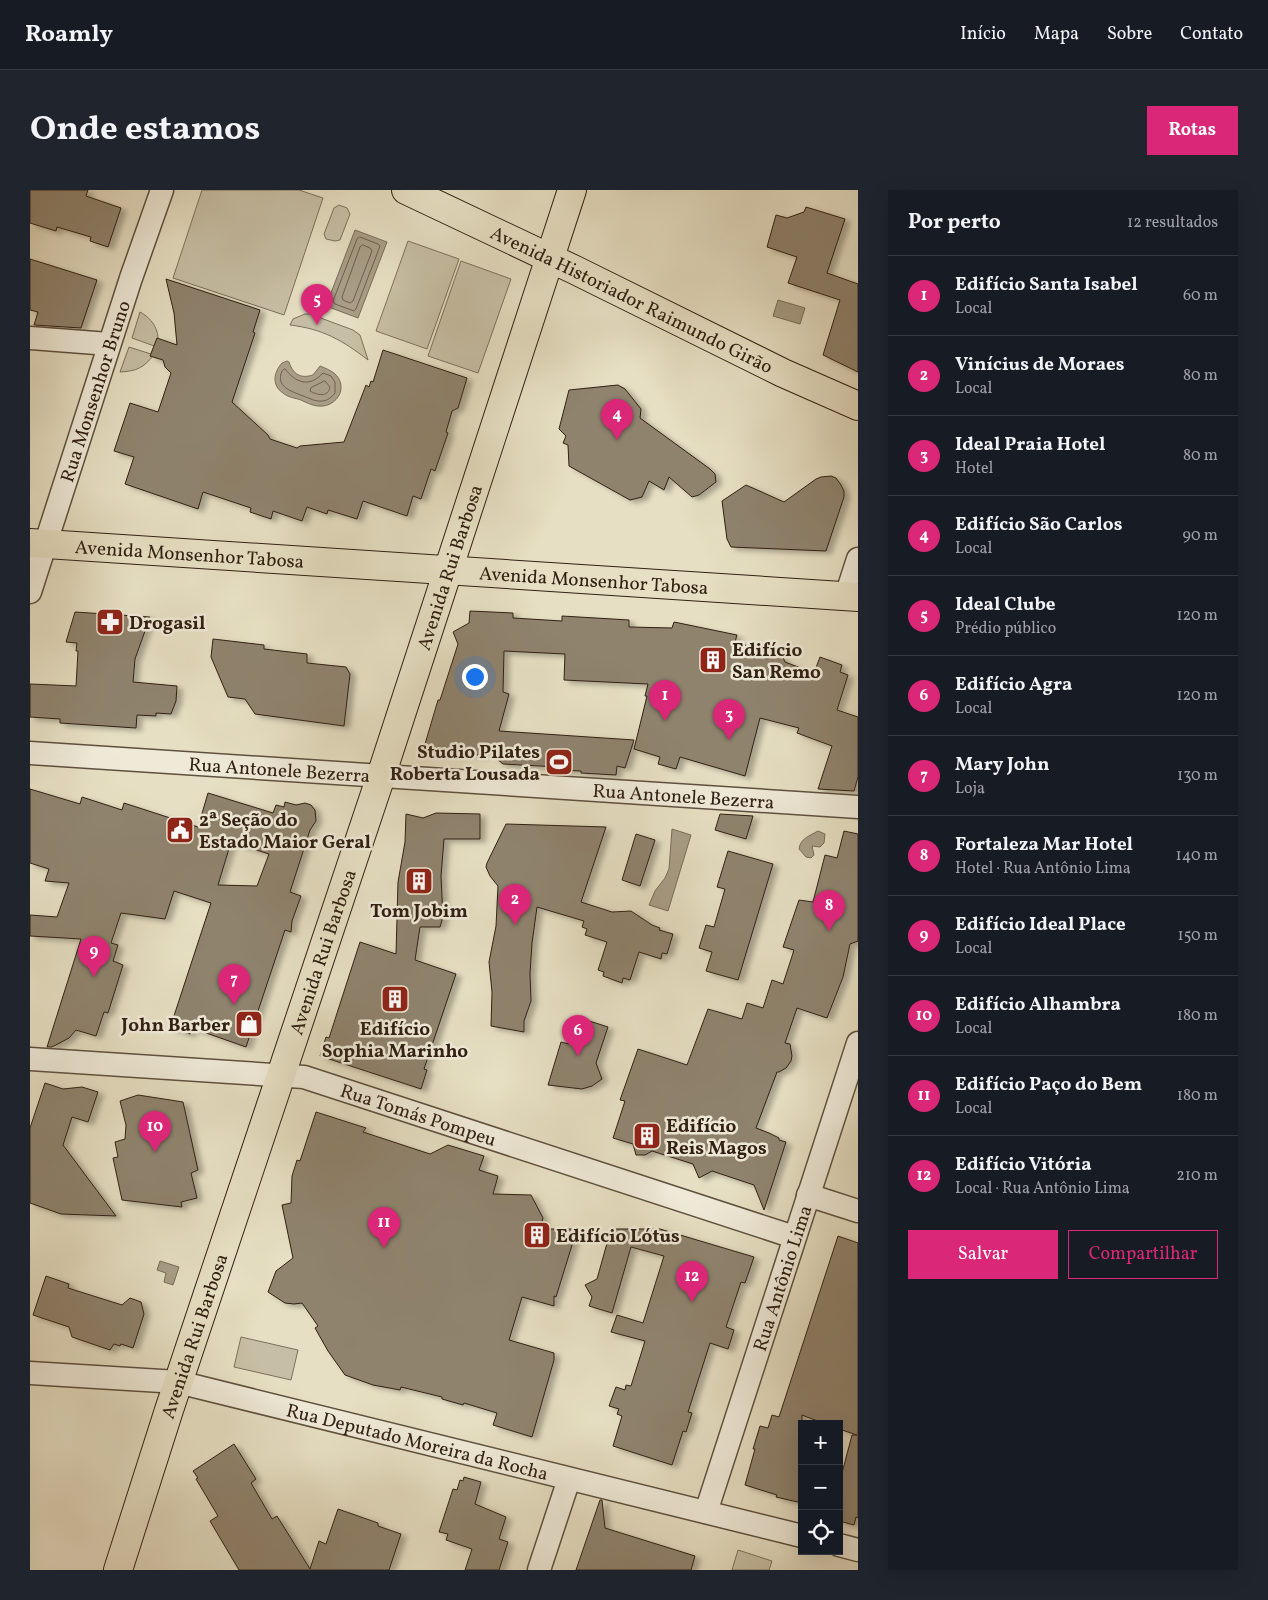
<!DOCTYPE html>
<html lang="pt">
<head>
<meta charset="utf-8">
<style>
	:root { --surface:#171b24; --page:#20242c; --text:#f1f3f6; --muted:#9ea1a6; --line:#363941; --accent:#db2777 }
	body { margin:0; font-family:Vollkorn,serif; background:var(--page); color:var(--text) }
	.controls { position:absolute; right:15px; bottom:15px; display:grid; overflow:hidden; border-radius:0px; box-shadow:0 5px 20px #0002 }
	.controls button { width:45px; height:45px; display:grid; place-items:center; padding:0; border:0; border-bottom:1px solid var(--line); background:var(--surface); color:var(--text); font:25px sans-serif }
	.you { position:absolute; left:444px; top:486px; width:18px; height:18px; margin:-12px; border:4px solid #fff; border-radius:50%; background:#1a73e8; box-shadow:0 0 0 8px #1a73e833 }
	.badge { display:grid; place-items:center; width:32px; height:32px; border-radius:50%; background:var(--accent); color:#fff; font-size:16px; font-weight:700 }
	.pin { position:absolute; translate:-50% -41px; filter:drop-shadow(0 1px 2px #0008) }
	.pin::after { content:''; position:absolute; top:26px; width:18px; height:15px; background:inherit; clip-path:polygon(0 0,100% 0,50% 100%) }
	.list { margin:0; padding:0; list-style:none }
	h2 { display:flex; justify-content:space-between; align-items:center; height:65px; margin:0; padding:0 20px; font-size:21px }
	h2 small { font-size:16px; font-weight:400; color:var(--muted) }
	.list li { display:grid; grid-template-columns:32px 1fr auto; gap:15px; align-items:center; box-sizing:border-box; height:80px; padding:0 20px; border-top:1px solid var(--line) }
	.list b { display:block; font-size:19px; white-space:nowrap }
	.list p { margin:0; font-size:16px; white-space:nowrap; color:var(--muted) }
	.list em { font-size:16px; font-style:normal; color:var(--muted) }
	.actions { display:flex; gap:10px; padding:15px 20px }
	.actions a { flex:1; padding:11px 0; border:1px solid var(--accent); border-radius:0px; text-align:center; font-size:18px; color:var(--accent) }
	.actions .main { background:var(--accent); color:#fff }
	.icon { flex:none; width:28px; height:28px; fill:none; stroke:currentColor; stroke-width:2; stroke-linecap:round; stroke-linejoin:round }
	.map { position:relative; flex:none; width:828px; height:1380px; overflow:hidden; border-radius:0px }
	header { display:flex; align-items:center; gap:30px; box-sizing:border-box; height:70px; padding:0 25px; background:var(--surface); border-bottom:1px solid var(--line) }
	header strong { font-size:24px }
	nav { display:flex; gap:28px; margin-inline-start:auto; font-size:18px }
	.intro { display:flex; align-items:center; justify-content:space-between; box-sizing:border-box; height:120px; padding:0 30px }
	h1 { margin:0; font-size:35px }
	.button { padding:12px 22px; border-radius:0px; background:var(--accent); color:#fff; font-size:18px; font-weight:700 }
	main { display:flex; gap:30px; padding:0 30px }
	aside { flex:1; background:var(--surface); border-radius:0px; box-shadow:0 5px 20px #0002 }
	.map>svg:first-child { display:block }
	.green { fill:#c7bfa5; stroke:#7c705c }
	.water { fill:#a89e87; stroke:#786c58 }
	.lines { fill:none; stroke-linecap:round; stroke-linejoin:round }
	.shore { stroke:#6c5f4c; stroke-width:1 }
	.building { fill:#8f836e; stroke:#302012; fill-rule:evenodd; filter:url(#shadow) }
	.minor-casing { stroke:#5e503e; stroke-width:25 }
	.major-casing { stroke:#302012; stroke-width:30 }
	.minor { stroke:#efead8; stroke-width:22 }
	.major { stroke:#e6dfc3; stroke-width:28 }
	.labels { text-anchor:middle; stroke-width:5; stroke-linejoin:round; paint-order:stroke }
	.street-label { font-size:19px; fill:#302012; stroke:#efead8 }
	.poi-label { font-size:19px; font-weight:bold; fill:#302012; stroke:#efead8; text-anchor:start }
</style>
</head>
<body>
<header>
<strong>Roamly</strong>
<nav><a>Início</a><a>Mapa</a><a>Sobre</a><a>Contato</a></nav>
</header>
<div class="intro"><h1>Onde estamos</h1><a class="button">Rotas</a></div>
<main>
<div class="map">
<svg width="828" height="1380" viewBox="0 0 828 1380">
	<defs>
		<filter id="shadow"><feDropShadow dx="5.5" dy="3" stdDeviation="2.5" flood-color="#0004"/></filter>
	</defs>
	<rect width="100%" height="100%" fill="#e6dfc3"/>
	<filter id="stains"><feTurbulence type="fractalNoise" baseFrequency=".004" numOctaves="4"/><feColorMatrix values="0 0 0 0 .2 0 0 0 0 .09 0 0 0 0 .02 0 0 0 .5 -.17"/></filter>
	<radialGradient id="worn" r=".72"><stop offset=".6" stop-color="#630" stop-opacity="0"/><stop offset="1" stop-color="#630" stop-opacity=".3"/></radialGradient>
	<path class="green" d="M172,0H269L293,8L254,125L143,88Z
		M309,15L317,18L320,24L310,50L305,51L296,49L294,44L304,18Z
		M378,51L429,69L397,159L346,141Z
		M431,71L481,89L448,183L398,166Z
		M110,122C123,129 131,142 127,157L102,148Z
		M275,124H280L323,140L330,145L338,170C312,150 293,139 260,135L263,129Z
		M99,157L124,165C113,178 107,181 90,182Z
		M211,1147L268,1160L261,1190L204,1177Z
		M708,1360L742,1371L739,1380H702Z"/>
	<path class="water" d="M325,40L357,52L328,128L296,116Z
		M748,110L775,118L770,134L743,126Z
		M257,171L259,172C263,184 270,189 283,185L290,176C300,180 310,184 311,196C312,206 303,215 293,216C285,217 277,213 271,210C265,208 257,207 253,203C241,195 244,182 252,173Z
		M642,639L661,645L638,721L619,715L625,701L635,688L639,679Z
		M788,641L795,644L794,653L790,657L782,656L784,665L781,668L776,667L769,659C770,649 779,646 788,641Z
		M130,1071L149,1077L143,1095L134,1092L136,1083L127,1080Z"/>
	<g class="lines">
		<path class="shore" d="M330,47L348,54L350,56L326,119L324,121L305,114L303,111L327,49Z
			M333,55L340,58L342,61L323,111L320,113L313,110L312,107L330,57Z
			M255,179C266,193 279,198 293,183L301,186L305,192V203C302,207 297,211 292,211C286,212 279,208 273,206C261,201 245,197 252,181Z
			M295,191L300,197C298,208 287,205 280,201L281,198Z"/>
	</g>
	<path class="building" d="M0,0H58L56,6L91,18L78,57L60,51L61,47L27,37L26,41L0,33Z
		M776,17L815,29L797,83L828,94V182L793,165L810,110L758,93L767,67L737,57L746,25L757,28L774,22Z
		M0,69L67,90L51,138L4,135L8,122L0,120Z
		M136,89L230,120L223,142L225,143L202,212L238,245L240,249L267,258L270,256L314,252L336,195L339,197L341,191L343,192L353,160L437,188L428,218L422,221L416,242L418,243L405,281L401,279L391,309L383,306L377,326L333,311L327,329L298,320L297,324L277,317L272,331L243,321L241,329L220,322L221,318L173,302L168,319L95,294L104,267L84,261L100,213L128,222L141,183L135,177L133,170L120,166L127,148L147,155L144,123Z
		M588,195L595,199L611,219L610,228L680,279L685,284L686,292L669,305L662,307L639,287L634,300L619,291L612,307L600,310L539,276L538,255L533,253L536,246L529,239L539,200Z
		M801,286L806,288L811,295L814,301V307L796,361L701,357L697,349L692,311L716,295L754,312L786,289L791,287Z
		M440,421L483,423V428L532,431V426L599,430V437L642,438L644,432L707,445L705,452L730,460L736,469L752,465L755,472L784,483L790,467L812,475L810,482L818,485L807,520L828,527V587L824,601L788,599L802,556L767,543L769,538L730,528L715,586L650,567L646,579L628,574L630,567L604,559L617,506H615L618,494L534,490L535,464L474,461L473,502L479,504L469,541L604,550L595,578L587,576L586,585L551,583V581L528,580V577L473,574L454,558L451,566L431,560L430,565L395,554L408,510H410L428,454L423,442L439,433Z
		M45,422L120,427L105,469L103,492L147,496L146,511L141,524L126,523V526L107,525L106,538L30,533V529L0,527V494L46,496L48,461H46L47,453L36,452Z
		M183,449L234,455V459L277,464V473L316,477L320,484L314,536L225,524L215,509L198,507L181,467Z
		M0,599L50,614L52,607L92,620L94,613L168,637L178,603L243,623L246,615L254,617L255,612L266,615L275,613L281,615L285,620L286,631L280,640L260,702L271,706L262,731L261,742L255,740L216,857L162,838L160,844L140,838L181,713L144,701L135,729L91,723L81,753L88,755L83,771L93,775L78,823L74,822L66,846L46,840L39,848L22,857H17L51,749L0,746V725L27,727L39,693L15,691L19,679L0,673ZM201,652L239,664L227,696L188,695Z
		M406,623L450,624V649H414L411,686L413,727L410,737H390L385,770L426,784L394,879L397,880L391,899L290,866L296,847L299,848L330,752L366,764L368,692L375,652L376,624L393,628Z
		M690,624L723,626L716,649L685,640Z
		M476,634L576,637L551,712L582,722L601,721L622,735L630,738L629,740L643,744L637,764L632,763L631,769L609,762L600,790L593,788L592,793L573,786L574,782L568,780L577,752L555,745L557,739L552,737L554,731L507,717L502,753L500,784L501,811L494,831V842L461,836L462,802L459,772L466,736L468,696L460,686L456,677L457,673Z
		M814,641L828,644V751L820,754L813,787L797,828L767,818L755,853L760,854L762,866L761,871L756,878L749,882H747L726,938L739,943L749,948V950L756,952L734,1020L724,995L682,981L669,988L663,974L622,961L615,965H606L603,954L583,948L595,911L590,910L608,859L657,875L678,819L712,829L717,813L733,818L742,790L753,794L764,760L753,757L769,710L783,712L795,665L807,668Z
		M606,644L625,650L610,696L592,690Z
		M698,661L743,674L708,790L676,781L682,762L669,758L676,735L684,737L695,699L687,697Z
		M547,827L578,837L566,873L572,889L562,896L552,899L518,895L531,852L539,854Z
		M15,893L33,899L52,897L68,902L58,932L42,927L33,955L86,1026L31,1024L0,1013V938Z
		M108,905L153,912L168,980L161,983L167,1008L151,1012L152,1017L92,1010L83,968L88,967L85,952L95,949L96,935L90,911Z
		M286,922L336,938L333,942L400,964L418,955L454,966L449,980L468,986L463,1004L501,1005L513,1028L510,1039H547L526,1107L524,1106V1116L492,1107L479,1150L524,1163V1170L502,1247L463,1235L467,1223L434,1213L433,1215L412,1209V1207L371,1197L370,1200L343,1195L315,1185L298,1161L285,1138L288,1136L272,1113L264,1114L255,1113L238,1102L246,1081L263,1068L252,1015L261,1013L262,986L267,970L270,971Z
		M581,1039H630L724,1067L715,1093L711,1092L696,1137L704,1140L698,1159L680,1153L658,1222L662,1223L656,1242L653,1241L642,1275L583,1256L592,1226L587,1224L589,1219L579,1216L586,1197L595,1200L596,1195L601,1196L615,1151L581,1142L587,1125L613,1133L634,1066L601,1057L582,1123L559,1116L562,1107L555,1095L567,1089Z
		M808,1046L828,1053V1328L826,1327L824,1335L809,1331V1282L812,1283L822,1245H827L809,1239V1234H795L772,1225V1313L746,1307L747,1305L715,1295L725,1259H723L730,1236L738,1238L742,1225L749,1227Z
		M16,1086L39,1094L38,1098L92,1115L100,1108L111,1112L114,1124L103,1158L91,1154L90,1156L84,1154L80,1160L42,1147L39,1137L3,1125Z
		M204,1254L226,1289L221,1293L242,1329L247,1326L280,1379L289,1351L296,1354L308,1319L348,1333V1336L371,1344L359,1380H209L180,1331L188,1326L166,1289L168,1288L163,1281Z
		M434,1287L451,1292L445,1314L476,1327L469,1349L478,1352L469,1380H435L442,1359L416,1350L418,1344L409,1342L423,1299L427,1300L430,1290L433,1291Z
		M570,1310H572L575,1338L665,1366L661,1380H546Z"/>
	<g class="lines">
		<defs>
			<g id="minor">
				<path d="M0,148L79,154"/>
				<path id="s1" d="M0,402L101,88L132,0"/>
				<path d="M816,406L828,369"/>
				<path id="s2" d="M0,563L828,617"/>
				<path id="s3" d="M0,869L274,887L764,1047"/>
				<path d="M778,1005L828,1021"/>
				<path id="s4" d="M0,1183L148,1192L772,1346"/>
				<path id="s5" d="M676,1322L828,853"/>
				<path d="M809,1355L828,1360"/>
				<path d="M509,1380L539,1289"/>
			</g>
			<g id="major">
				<path id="s6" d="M376,0L545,80L753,183L828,216"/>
				<path id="s7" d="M0,353L828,407"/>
				<path id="s8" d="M88,1380L139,1220L351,586L542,0"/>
			</g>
		</defs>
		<use href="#minor" class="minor-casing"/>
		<use href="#major" class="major-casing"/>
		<use href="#minor" class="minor"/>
		<use href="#major" class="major"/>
	</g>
	<defs>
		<symbol id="pharmacy-square" viewBox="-11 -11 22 22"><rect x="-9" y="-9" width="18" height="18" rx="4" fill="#8f2418" stroke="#efead8"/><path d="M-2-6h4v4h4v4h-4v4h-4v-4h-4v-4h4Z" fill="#fff"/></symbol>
		<symbol id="building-square" viewBox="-11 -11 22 22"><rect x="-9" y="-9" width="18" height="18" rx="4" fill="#8f2418" stroke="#efead8"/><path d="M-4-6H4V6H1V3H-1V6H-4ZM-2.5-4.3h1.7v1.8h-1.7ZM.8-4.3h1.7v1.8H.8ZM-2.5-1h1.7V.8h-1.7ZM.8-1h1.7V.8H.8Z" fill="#fff"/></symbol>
		<symbol id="stadium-square" viewBox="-11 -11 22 22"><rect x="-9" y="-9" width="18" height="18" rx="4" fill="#8f2418" stroke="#efead8"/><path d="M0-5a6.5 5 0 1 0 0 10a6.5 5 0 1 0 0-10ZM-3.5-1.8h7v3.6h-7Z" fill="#fff"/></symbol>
		<symbol id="civic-square" viewBox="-11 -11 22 22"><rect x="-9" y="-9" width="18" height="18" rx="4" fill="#8f2418" stroke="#efead8"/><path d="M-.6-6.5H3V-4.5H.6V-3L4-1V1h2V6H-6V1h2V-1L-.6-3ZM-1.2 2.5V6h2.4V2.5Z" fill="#fff"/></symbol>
		<symbol id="shop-square" viewBox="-11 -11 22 22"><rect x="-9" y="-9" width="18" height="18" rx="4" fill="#8f2418" stroke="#efead8"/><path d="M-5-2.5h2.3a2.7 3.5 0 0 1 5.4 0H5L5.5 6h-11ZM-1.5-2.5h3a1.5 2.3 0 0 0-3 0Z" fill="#fff"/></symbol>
	</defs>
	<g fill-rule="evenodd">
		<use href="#pharmacy-square" x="64" y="416" width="32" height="32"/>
		<use href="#building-square" x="667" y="454" width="32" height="32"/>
		<use href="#stadium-square" x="513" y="556" width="32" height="32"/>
		<use href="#civic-square" x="134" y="624" width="32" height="32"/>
		<use href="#building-square" x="373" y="675" width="32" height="32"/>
		<use href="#building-square" x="349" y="793" width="32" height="32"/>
		<use href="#shop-square" x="203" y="818" width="32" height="32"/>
		<use href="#building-square" x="601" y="930" width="32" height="32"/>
		<use href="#building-square" x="491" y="1029" width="32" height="32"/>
	</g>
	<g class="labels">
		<g class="street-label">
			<text dy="7" stroke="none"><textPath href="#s6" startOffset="251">Avenida Historiador Raimundo Girão</textPath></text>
			<text dy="7" stroke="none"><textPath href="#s1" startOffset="211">Rua Monsenhor Bruno</textPath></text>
			<text dy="7" stroke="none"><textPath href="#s7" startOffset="160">Avenida Monsenhor Tabosa</textPath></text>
			<text dy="7" stroke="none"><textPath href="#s8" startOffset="1056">Avenida Rui Barbosa</textPath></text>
			<text dy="7" stroke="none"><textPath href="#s7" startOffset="565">Avenida Monsenhor Tabosa</textPath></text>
			<text dy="7" stroke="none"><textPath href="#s2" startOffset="250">Rua Antonele Bezerra</textPath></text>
			<text dy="7" stroke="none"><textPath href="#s2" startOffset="655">Rua Antonele Bezerra</textPath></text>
			<text dy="7" stroke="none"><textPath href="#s8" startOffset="651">Avenida Rui Barbosa</textPath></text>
			<text dy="7" stroke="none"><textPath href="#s3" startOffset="395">Rua Tomás Pompeu</textPath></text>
			<text dy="7" stroke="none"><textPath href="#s5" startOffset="246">Rua Antônio Lima</textPath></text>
			<text dy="7" stroke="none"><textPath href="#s8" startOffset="246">Avenida Rui Barbosa</textPath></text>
			<text dy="7" stroke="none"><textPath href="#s4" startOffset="395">Rua Deputado Moreira da Rocha</textPath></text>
		</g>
		<g class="poi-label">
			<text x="99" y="439">Drogasil</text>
			<text x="702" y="466">Edifício<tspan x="702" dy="22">San Remo</tspan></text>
			<text x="510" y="568" text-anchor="end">Studio Pilates<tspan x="510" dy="22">Roberta Lousada</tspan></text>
			<text x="169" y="636">2ª Seção do<tspan x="169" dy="22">Estado Maior Geral</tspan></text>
			<text x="389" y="727" text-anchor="middle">Tom Jobim</text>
			<text x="200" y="841" text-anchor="end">John Barber</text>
			<text x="365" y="845" text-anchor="middle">Edifício<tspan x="365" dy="22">Sophia Marinho</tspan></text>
			<text x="636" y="942">Edifício<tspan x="636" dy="22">Reis Magos</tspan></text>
			<text x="526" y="1052">Edifício Lótus</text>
		</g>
	</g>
	<rect width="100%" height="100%" filter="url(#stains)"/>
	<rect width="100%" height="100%" fill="url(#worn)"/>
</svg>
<div class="controls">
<button>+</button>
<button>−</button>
<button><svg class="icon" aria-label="locate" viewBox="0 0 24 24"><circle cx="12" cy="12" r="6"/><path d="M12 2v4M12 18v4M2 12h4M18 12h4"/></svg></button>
</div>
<div class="you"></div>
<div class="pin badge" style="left:635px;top:531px">1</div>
<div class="pin badge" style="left:485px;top:735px">2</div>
<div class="pin badge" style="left:699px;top:550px">3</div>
<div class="pin badge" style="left:587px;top:250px">4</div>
<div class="pin badge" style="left:287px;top:135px">5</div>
<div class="pin badge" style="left:548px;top:866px">6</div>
<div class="pin badge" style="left:204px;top:815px">7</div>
<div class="pin badge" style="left:799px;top:741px">8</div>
<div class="pin badge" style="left:64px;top:787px">9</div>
<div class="pin badge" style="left:125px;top:962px">10</div>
<div class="pin badge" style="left:354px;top:1058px">11</div>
<div class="pin badge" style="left:662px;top:1112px">12</div>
</div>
<aside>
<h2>Por perto<small>12 resultados</small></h2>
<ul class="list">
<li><span class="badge">1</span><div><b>Edifício Santa Isabel</b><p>Local</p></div><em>60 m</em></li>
<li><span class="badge">2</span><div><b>Vinícius de Moraes</b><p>Local</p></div><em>80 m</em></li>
<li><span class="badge">3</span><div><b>Ideal Praia Hotel</b><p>Hotel</p></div><em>80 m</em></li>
<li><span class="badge">4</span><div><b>Edifício São Carlos</b><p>Local</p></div><em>90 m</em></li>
<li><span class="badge">5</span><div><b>Ideal Clube</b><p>Prédio público</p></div><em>120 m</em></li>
<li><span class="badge">6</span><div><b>Edifício Agra</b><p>Local</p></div><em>120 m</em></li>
<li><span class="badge">7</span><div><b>Mary John</b><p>Loja</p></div><em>130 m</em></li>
<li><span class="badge">8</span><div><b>Fortaleza Mar Hotel</b><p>Hotel · Rua Antônio Lima</p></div><em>140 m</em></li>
<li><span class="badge">9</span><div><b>Edifício Ideal Place</b><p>Local</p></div><em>150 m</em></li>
<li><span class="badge">10</span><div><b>Edifício Alhambra</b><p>Local</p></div><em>180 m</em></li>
<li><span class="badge">11</span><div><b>Edifício Paço do Bem</b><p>Local</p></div><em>180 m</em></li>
<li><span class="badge">12</span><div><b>Edifício Vitória</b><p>Local · Rua Antônio Lima</p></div><em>210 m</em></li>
</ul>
<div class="actions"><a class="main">Salvar</a><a>Compartilhar</a></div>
</aside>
</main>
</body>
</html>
